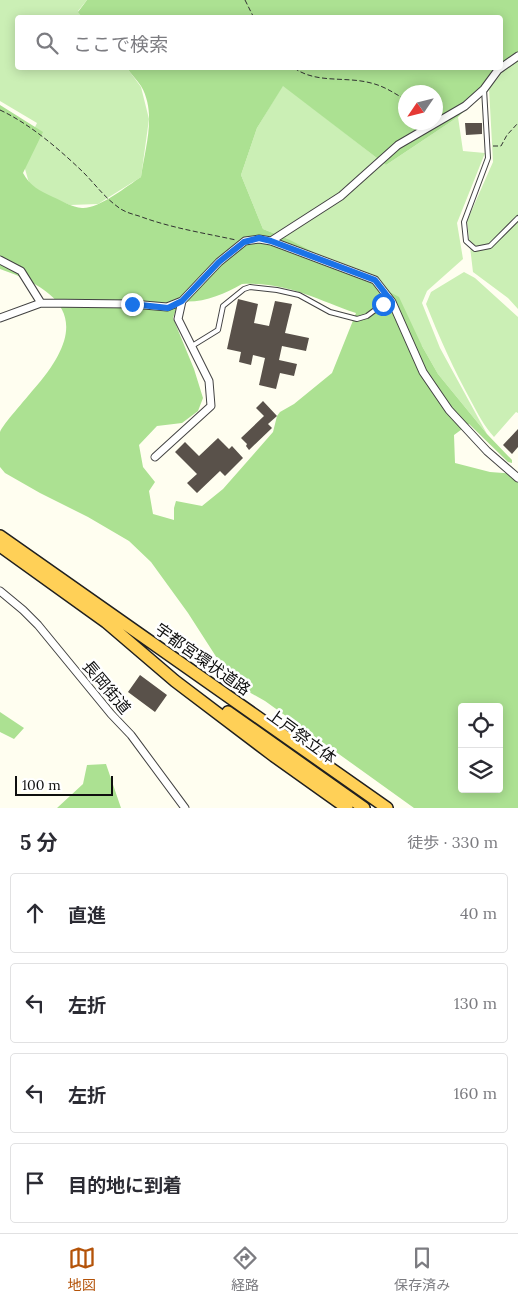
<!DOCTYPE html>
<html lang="ja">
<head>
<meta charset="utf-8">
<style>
	:root { --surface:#fff; --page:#f2f2f3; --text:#2b2b33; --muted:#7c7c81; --line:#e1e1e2; --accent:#b45309 }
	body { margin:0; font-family:Lora,"Noto Sans JP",serif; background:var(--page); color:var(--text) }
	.controls { position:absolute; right:15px; bottom:15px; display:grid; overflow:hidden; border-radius:5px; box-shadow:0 2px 12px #0003 }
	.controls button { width:45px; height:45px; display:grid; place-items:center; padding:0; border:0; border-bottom:1px solid var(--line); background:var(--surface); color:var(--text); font:25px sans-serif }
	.compass { position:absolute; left:398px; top:85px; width:45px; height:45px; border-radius:50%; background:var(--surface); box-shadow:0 2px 12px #0003; rotate:235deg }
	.scale { position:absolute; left:15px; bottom:12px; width:98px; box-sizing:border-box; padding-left:5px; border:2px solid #0f0f0f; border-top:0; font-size:14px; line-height:18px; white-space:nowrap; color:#0f0f0f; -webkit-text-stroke:4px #fff; paint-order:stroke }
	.stop { position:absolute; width:15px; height:15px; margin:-11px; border:4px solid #1a73e8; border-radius:50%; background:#fff }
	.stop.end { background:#1a73e8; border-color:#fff; box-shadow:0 1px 5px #0008 }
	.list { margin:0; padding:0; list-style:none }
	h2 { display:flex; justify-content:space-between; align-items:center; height:65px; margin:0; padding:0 20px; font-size:21px }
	h2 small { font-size:16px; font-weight:400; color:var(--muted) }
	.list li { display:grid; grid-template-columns:32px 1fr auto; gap:15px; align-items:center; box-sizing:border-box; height:80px; margin:0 10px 10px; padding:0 10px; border:1px solid var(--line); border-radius:5px }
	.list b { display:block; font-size:19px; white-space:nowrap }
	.list em { font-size:16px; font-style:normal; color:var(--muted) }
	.icon { flex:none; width:28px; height:28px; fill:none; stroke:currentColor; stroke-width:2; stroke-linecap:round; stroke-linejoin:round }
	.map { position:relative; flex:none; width:518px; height:808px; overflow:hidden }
	.search { position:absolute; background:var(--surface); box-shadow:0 2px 12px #0003; left:15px; right:15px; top:15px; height:55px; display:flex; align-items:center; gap:12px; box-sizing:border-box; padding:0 18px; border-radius:5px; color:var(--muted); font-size:19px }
	.sheet { height:425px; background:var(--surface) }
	nav { display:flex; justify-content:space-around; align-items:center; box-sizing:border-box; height:70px; border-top:1px solid var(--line); background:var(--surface); font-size:14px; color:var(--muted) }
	nav a { display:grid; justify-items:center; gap:2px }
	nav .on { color:var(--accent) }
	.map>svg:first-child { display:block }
	.green { fill:#cbefb5 }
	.forest { fill:#ace192; fill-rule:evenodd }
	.building { fill:#59514a }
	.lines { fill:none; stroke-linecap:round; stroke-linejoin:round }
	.service-casing { stroke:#424242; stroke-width:6 }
	.minor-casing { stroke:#424242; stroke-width:9 }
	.trunk-casing { stroke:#202020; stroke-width:14 }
	.path { stroke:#313131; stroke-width:1; stroke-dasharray:5 2.5; stroke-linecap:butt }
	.service { stroke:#fff; stroke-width:4 }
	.minor { stroke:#fff; stroke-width:7 }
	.trunk { stroke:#ffd057; stroke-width:11 }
	.route { stroke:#1a73e8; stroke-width:6 }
	.labels { text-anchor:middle; stroke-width:5; stroke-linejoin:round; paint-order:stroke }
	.street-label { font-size:16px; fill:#0f0f0f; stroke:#fff }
</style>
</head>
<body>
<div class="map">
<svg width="518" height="808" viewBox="0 0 518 808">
	<rect width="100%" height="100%" fill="#fffef0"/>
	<path class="green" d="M0,0H87L78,11L83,17L18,18V68H127L141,87L149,119L141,177L98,204L70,205L31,190L21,155L37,123L0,101Z
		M518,62V309L508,298L473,272L467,221L493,162L489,88L504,71Z
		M283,85L386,165L458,117L463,151L485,153L457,223L463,259L427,291L422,303L440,348L487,434L438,374L422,346L288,239L263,229L241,175L257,128Z
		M464,272L475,278L518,317V413L516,412L494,437C484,426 478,414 471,401C454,370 439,337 426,304L431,292Z"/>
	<path class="forest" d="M87,0H518V62L504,71L458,117L386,165L283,86L257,128L241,175L263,229L288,239L399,297L422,346L438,374L487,434L512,460V463L508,462L469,424L454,435L455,463L490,472L518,474V808H414L265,701L233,683L188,613L151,562L129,541L88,517L40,493L5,473L0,467C0,458 0,440 0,432C3,424 26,399 33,390C86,330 76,295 0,269V105L43,132L23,173C30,186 40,191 53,197C62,201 72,207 82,208C99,209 127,186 141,177C145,148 157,113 141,86C137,80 131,74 127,68H500V18L82,17L78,12ZM406,92H436V122H406ZM242,284C288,282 315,299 356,313L332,373L294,404L280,412L277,416L273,432L223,489L202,506L176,501L174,508V520L153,514L149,491L155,482L143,467L139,445L157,426L182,423L198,411L203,398L194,369L173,318L179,301C201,304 223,295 242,284ZM462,707H499V789H462Z
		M0,712L24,728L14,739L0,732Z
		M106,764L121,808H57L83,784L87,765Z"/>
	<path class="building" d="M465,123H482V134L466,135Z
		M238,299L258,304L254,323L269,326L275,301L292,304L285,333L309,338L306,351L282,346L279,360L297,364L294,376L280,373L276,389L259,385L265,358L253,355L251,365L239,362L241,352L227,349Z
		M263,401L277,416L268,424L272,428L249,450L246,446L247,444L241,438L264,416L256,408Z
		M518,429V447L512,454L503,445Z
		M218,438L229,449L232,446L243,458L225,476L220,471L197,493L187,483L197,474L175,452L185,442L199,456Z
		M140,675L167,695L155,712L128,692Z"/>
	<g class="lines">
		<defs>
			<path id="service" d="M484,89L488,158L464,222L466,241L475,249L490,246L518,218
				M192,346L218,330L223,306L244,289L250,287L277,290L299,295L330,312L357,319L367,316L383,304L392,302"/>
			<path id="minor" d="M271,241L341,196L398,145L465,106L484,89L498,70L518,56
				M0,260L21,271L41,303
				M0,318L41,303L132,304L167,307L182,301L219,262L245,241L259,239L271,241L375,280L392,302L423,372L449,410L487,451L518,478
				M155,457L211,406L209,381L178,319L182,301
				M0,591L23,610L38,625L111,714L131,735L185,808"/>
			<path id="trunk" d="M0,536L387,808
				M0,546L106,622L175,681L274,756L347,808
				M228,712L364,808"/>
		</defs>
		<use href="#service" class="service-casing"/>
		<use href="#minor" class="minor-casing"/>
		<use href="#trunk" class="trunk-casing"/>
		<path class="path" d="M245,0L254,18
			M294,68C317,84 345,76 371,83C384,86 394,93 406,100
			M0,110C30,124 59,149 83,172C95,184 104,197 118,207C124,212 132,214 139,216C171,228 204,233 236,240
			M493,146H501L507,135L518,123"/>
		<use href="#service" class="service"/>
		<use href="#minor" class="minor"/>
		<use href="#trunk" class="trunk"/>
	</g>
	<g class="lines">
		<path class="route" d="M132,304L168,308L182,301L219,262L244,242L259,238L271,241L375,280L392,302L383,304"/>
	</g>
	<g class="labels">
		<g class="street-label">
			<text transform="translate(203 659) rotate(35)" y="6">宇都宮環状道路</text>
			<text transform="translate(107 687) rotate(50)" y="6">長岡街道</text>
			<text transform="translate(302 736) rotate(36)" y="6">上戸祭立体</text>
		</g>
	</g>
</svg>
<div class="controls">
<button><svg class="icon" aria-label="locate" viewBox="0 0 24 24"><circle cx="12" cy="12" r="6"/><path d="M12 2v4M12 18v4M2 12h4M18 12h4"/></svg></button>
<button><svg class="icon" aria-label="layers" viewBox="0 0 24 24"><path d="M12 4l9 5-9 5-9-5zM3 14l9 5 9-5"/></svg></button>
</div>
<svg class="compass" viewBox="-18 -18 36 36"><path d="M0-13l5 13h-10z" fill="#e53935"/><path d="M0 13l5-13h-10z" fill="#7c7c81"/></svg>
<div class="scale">100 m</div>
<div class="stop" style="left:383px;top:304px"></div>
<div class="stop end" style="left:132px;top:304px"></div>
<div class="search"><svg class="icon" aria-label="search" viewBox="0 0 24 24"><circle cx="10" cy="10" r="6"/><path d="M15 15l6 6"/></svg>ここで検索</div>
</div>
<section class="sheet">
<h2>5 分<small>徒歩 · 330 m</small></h2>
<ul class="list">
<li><svg class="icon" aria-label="ahead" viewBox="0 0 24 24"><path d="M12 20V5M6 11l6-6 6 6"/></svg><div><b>直進</b></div><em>40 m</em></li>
<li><svg class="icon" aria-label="left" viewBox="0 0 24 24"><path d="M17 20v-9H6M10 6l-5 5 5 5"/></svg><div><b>左折</b></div><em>130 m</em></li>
<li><svg class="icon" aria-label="left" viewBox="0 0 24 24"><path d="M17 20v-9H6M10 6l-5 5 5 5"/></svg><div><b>左折</b></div><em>160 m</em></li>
<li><svg class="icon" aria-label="arrive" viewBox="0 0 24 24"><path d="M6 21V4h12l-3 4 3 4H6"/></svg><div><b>目的地に到着</b></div></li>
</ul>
</section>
<nav>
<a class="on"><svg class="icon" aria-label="map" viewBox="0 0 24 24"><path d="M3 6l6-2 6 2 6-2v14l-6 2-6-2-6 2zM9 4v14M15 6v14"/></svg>地図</a>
<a><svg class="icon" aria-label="directions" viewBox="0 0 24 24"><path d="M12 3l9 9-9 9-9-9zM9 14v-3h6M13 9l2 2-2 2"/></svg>経路</a>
<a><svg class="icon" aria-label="saved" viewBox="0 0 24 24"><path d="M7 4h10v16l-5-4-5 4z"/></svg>保存済み</a>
</nav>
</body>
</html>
